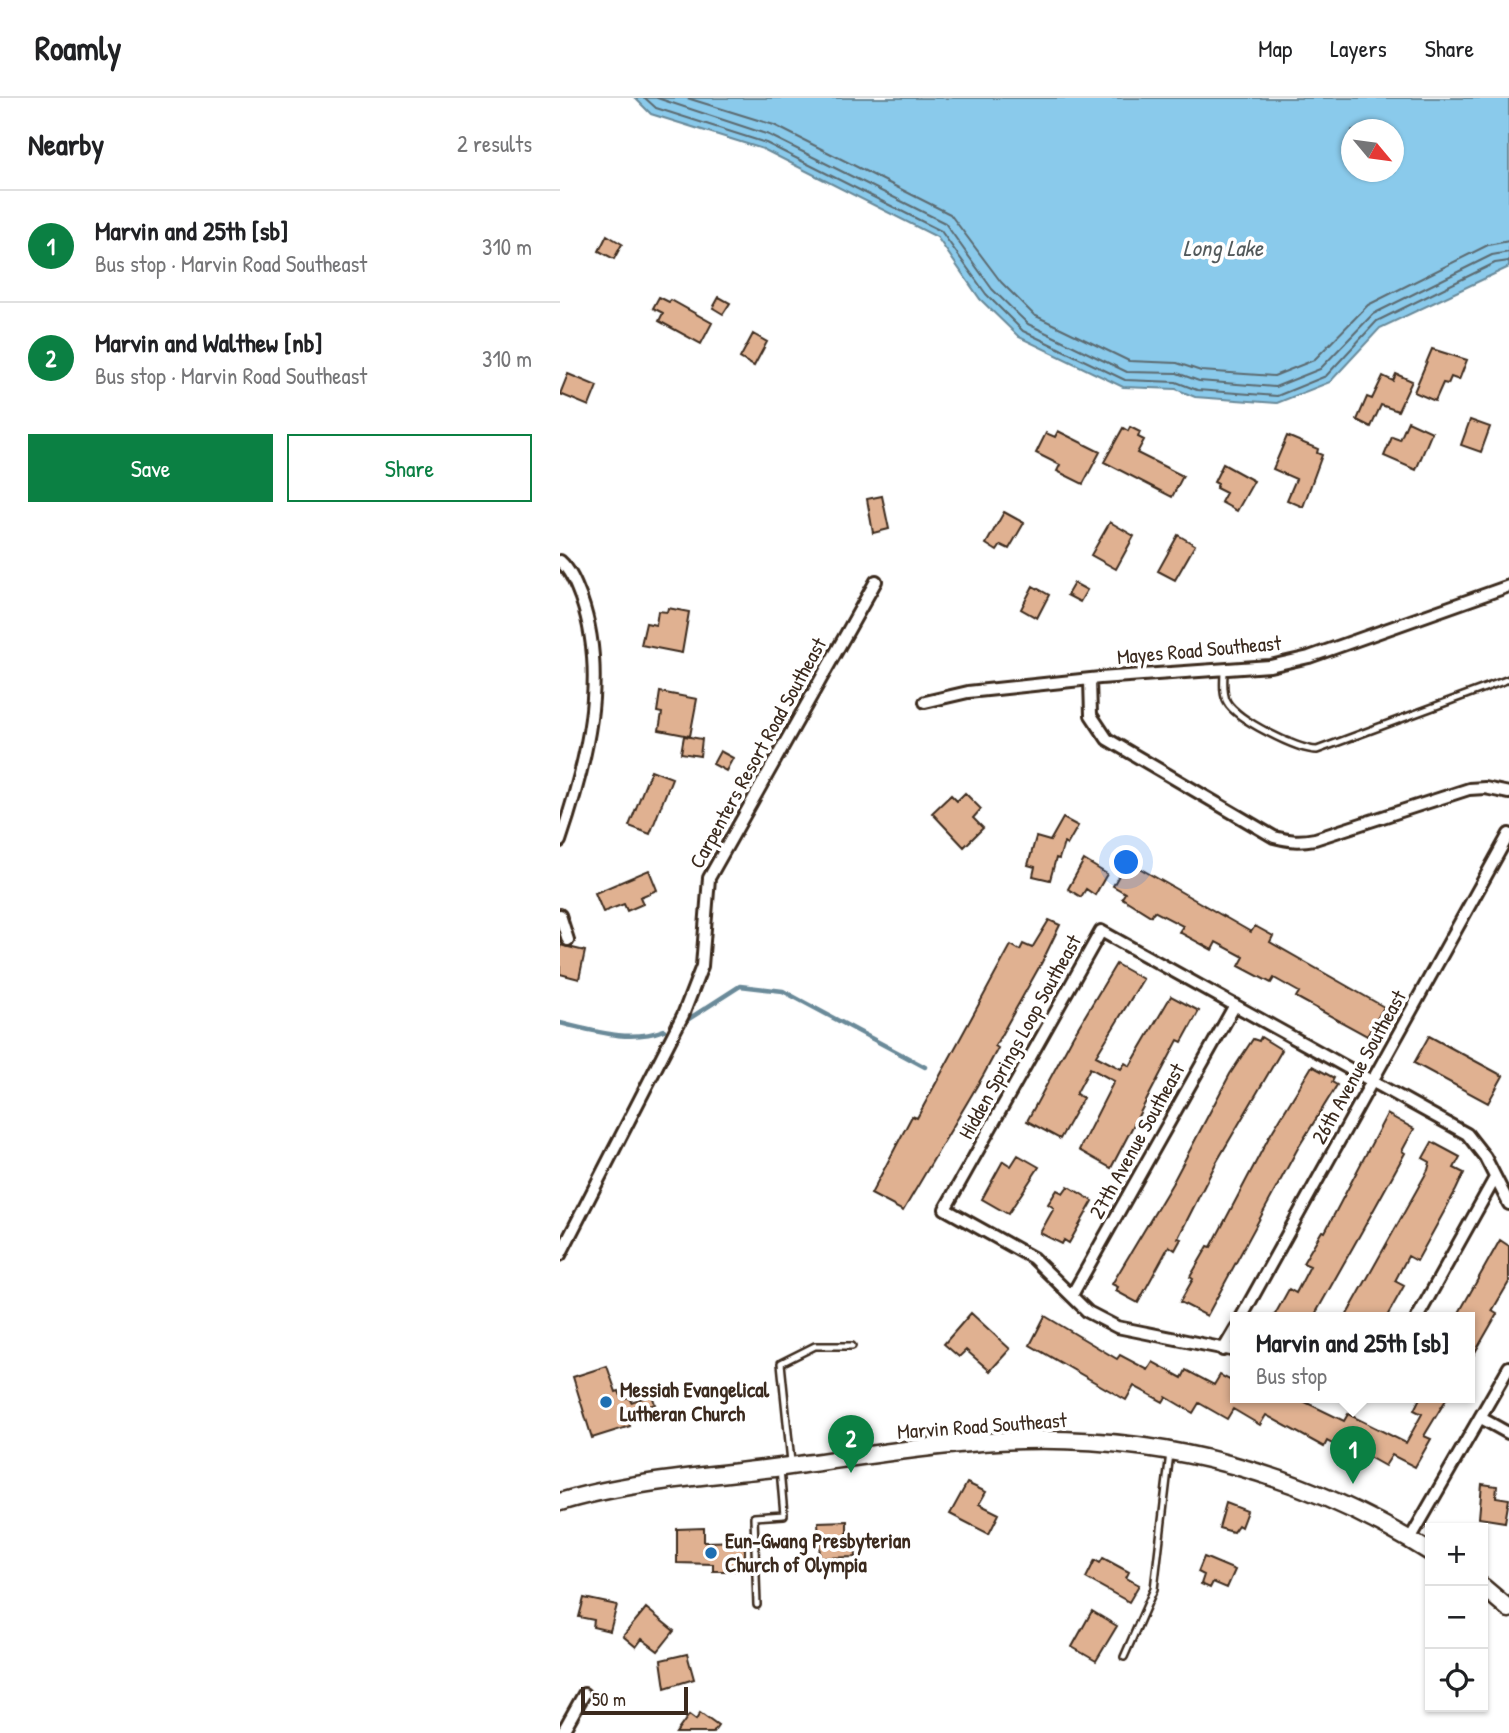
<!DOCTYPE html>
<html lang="en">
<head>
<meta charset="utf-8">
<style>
	:root { --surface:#fff; --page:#f2f2f2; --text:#202124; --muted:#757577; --line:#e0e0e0; --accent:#0b8043 }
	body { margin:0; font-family:"Patrick Hand",sans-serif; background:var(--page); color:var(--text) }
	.controls { position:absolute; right:21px; bottom:21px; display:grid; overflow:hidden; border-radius:0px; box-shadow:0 2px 5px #0004 }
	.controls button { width:63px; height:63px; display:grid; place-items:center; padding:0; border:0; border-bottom:2px solid var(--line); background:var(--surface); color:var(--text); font:35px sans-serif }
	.compass { position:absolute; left:781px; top:21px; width:63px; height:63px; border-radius:50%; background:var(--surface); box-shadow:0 2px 5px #0004; rotate:119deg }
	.scale { position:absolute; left:21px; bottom:18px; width:107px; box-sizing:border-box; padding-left:7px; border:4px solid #3b2a1e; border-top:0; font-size:19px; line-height:24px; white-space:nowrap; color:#3b2a1e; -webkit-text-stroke:5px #fff; paint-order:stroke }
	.you { position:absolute; left:567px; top:765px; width:24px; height:24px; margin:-18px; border:5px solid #fff; border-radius:50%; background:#1a73e8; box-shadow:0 0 0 10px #1a73e833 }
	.badge { display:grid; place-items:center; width:46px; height:46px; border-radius:50%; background:var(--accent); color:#fff; font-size:23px; font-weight:700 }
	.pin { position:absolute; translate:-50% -58px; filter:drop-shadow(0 2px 4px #0008) }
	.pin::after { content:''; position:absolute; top:37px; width:24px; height:21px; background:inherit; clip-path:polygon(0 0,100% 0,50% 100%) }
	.popup { position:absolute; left:670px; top:1214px; width:245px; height:91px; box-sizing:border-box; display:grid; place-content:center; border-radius:0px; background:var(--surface); filter:drop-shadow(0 2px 5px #0005); font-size:23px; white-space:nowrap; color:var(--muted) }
	.popup b { font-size:26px; color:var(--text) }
	.popup::after { content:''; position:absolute; left:50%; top:100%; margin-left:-14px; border:14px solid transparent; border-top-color:var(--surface) }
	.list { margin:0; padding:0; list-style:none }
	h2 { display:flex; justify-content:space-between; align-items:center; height:91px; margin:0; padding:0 28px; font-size:30px }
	h2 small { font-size:23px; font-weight:400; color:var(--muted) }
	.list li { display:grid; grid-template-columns:46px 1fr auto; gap:21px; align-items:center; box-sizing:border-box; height:112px; padding:0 28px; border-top:2px solid var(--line) }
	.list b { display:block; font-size:26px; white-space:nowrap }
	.list p { margin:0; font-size:23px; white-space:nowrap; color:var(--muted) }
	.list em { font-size:23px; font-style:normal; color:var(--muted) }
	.actions { display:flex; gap:14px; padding:21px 28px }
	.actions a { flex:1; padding:16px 0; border:2px solid var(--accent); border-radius:0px; text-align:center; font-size:24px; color:var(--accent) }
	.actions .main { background:var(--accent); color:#fff }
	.icon { flex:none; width:38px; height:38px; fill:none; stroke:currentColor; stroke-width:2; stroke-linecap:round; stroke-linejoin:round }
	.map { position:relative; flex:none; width:949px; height:1635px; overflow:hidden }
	header { display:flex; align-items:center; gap:42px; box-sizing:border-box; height:98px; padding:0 35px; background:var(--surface); border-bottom:2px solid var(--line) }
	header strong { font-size:33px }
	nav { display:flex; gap:38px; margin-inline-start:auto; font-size:24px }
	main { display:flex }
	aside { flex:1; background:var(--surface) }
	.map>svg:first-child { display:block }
	.water { fill:#8acaeb; stroke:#6a8a99; stroke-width:2; fill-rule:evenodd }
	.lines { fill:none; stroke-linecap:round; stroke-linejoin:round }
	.shore { stroke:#5b6a70; stroke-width:2 }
	.stream { stroke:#6a8a99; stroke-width:4.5 }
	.building { fill:#e0b191; stroke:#3b2a1e; stroke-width:2 }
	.lane-casing { stroke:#3b2a1e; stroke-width:10 }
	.street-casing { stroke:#3b2a1e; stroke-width:16 }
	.secondary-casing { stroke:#3b2a1e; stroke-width:21 }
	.lane { stroke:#fff; stroke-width:5 }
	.street { stroke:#fff; stroke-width:10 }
	.secondary { stroke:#fff; stroke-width:16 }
	.poi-dot { fill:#1f6fb2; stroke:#fff; stroke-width:2.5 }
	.labels { text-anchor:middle; stroke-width:7; stroke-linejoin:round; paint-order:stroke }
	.street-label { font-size:21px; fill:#3b2a1e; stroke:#fff }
	.poi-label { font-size:21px; font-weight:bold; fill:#3b2a1e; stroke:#fff; text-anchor:start }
	.water-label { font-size:23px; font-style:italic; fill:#535a5c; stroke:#fff }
</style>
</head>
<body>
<header>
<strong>Roamly</strong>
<nav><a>Map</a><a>Layers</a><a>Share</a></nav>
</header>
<main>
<aside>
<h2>Nearby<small>2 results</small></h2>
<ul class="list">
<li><span class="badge">1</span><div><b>Marvin and 25th [sb]</b><p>Bus stop · Marvin Road Southeast</p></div><em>310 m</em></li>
<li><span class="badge">2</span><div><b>Marvin and Walthew [nb]</b><p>Bus stop · Marvin Road Southeast</p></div><em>310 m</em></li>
</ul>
<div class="actions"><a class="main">Save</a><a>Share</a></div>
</aside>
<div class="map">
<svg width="949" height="1635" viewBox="0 0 949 1635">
	<rect width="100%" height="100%" fill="#fff"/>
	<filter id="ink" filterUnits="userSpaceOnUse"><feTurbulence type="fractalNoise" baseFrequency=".0143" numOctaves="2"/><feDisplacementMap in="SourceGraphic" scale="14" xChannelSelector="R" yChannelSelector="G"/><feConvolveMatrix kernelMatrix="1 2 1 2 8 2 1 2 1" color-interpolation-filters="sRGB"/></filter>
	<g filter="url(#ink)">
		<path class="water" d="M75,0H949V169L820,230L770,284L717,305L635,299L616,291L563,289L459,239L420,201L377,139L203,51L91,16ZM792,32H834V74H792Z"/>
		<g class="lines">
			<path class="shore" d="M85,0L96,10L206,45L381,133L426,196L463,233L565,282L616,284L637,292L717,298L766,278L817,223L935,165L949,163
				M97,0L209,37L385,125L432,191L468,226L567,274L617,275L639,283L715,289L760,271L813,216L932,157L949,154
				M127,0L214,27L390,116L441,184L474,217L569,263L617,265L641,273L714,278L754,262L808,207L928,147L949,143"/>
			<path class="stream" d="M124,924L180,888L223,893L365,969
				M0,925C34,933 70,945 104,932"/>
		</g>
		<path class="building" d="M47,137L62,146L54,161L39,153Z
			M99,199L109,204L111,202L152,225L141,246L99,223L103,215L93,210Z
			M159,199L170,205L163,216L153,210Z
			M193,236L207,244L194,268L180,260Z
			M872,251L907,262L899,282L891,279L888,286L883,285L875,303L854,294Z
			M8,276L37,288L29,308L0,296Z
			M836,276L852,283L838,313L821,307L811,329L797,322L807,299L812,301L823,278L833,283Z
			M910,322L930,329L921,354L901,347Z
			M848,323L872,334L856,372L824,358L832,339L840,342Z
			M570,329L580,334L578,339L584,342L577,355L623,378L612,399L544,364L563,330L568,333Z
			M498,333L540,354L523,386L497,373L500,367L476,355L486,335L495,339Z
			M727,338L758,351L757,355L762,357L743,409L727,402L736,381L713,371Z
			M663,366L694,383L677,413L661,404L666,395L656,390L658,386L654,384Z
			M322,398L329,431L313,435L307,401Z
			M444,414L464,425L449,451L441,447L437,453L426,446Z
			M550,424L574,438L556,471L531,457Z
			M618,437L635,447L615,482L598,473Z
			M514,485L527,492L520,504L507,497Z
			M473,488L489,497L477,520L461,511Z
			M108,510L129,514L122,555L81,547L86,525L96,527L98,513L107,514Z
			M100,594L137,601L130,638L99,632L102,615L97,614Z
			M124,638L142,641L140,658L121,655Z
			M160,653L173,660L166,673L153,666Z
			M91,672L112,680L90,736L69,728Z
			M405,695L421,711L413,720L423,730L404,749L372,715L391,697L397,703Z
			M503,720L518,728L507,747L504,745L499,761L496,760L490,782L473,778L475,769L468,767L476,739L490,743Z
			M524,762L547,776L535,797L526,791L521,799L508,791Z
			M567,763L691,834L695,828L713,838L710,844L824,909L807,938L736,899L739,894L714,880L711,885L679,868L684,859L656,844L652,852L619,834L623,828L594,813L591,818L562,800L565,795L553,788Z
			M89,772L97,792L80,799L83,806L67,813L64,806L43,814L35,795Z
			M489,822L500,827L482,864L435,948L438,950L424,976L343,1113L311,1096L352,1018L357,1020L451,847L460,852L463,846L472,850Z
			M0,847L25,853L19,881L0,876Z
			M556,866L583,881L536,958L561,971L565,965L570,968L611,898L639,913L622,944L618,942L551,1070L519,1052L554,983L530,970L516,996L523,1000L500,1041L467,1023L513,938Z
			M869,938L943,978L928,1005L854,965Z
			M701,939L722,952L656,1065L618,1140L621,1141L615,1152L609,1148L578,1205L556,1193L558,1189L552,1186L612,1086L670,976L693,941L699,943Z
			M752,968L774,980L772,984L777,987L738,1050L647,1218L620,1204L633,1181L630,1179L648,1148L651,1149L709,1039Z
			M827,1016L854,1031L842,1053L845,1055L802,1133L753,1220H713L729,1191L736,1195L750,1168L743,1165L762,1133L765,1134Z
			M872,1044L900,1059L894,1070L904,1075L896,1092L857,1163L848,1158L835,1183L844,1188L826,1220H785L868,1072L870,1064L863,1060Z
			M458,1057L479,1069L448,1116L422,1101L443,1063L451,1068Z
			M508,1088L533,1103L509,1145L504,1142L502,1146L480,1135L494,1110L488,1106L497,1092L503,1095Z
			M940,1142L949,1148V1184L932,1213L937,1216L910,1263V1220H896Z
			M411,1215L450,1251L430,1273L406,1252L399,1259L384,1246Z
			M485,1218L557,1261L560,1257L588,1272L593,1264L622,1280L626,1272L654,1287L660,1277L676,1285V1300H737L784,1323L788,1316L846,1345L862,1316L854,1312L860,1300H887L864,1338L871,1341L855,1369L832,1357L825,1368L798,1353L795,1358L767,1343L764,1349L706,1317L700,1327L673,1311L667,1321L639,1305L633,1315L606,1299L603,1304L574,1288L566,1302L470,1247Z
			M47,1268L56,1294L59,1293L62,1301L69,1299L71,1304L92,1297L95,1306L74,1314L76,1319L68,1321L70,1328L32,1340L13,1279Z
			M407,1385L426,1394L419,1406L439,1416L429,1436L390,1416Z
			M922,1386L937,1388L936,1399L949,1401L945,1424L919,1420Z
			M666,1405L687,1413L681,1429L678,1427L673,1434L659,1430Z
			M287,1423V1444H295L296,1459L260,1460L258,1424Z
			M144,1430V1444L185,1443V1473H153V1466L117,1465V1431Z
			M644,1459L675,1472L667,1490L653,1484L650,1490L641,1486L644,1477L638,1474Z
			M543,1460L569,1474L566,1480L579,1487L569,1504L526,1480L535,1462L540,1465Z
			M24,1500L57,1507L50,1533L33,1529L34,1522L19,1519Z
			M86,1510L114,1533L98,1553L82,1541L76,1549L63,1538Z
			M532,1513L557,1528L536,1563L512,1549Z
			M127,1556L134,1581L105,1590L101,1562Z
			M140,1615L158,1628L153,1635H116L129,1617L136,1622Z"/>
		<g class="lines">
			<defs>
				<path id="lane" d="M664,572C664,582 662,595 667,604C676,621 737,652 757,652L949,581
					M231,1364L221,1265L255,1248H292
					M197,1507L194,1419L224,1417L220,1371
					M564,1559L594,1491L610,1355"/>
				<path id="street" d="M0,463C11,473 16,487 21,500C49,579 26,666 0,743
					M530,582L531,617L547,641L714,739C730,743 739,744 755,741L909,691L925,690L949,695
					M365,604L408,594L540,580L710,568L749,559L949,488
					M0,817L8,842
					M0,1157L123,917L142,868L149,780L316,483
					M512,1197L675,907
					M681,1220L949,736
					M857,1220L935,1080
					M663,1252L676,1230
					M676,1253L557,1229L528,1214L473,1160L385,1111L541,833L907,1036L925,1059L949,1106
					M921,1320L948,1335
					M850,1441L949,1269
					M2,1635L24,1596"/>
				<path id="secondary" d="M0,1404C68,1383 159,1377 230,1368C307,1358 385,1344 462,1342C608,1338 747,1377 870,1454
					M923,1489L949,1511"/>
			</defs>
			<use href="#lane" class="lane-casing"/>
			<use href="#street" class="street-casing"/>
			<use href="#secondary" class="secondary-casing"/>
			<use href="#lane" class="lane"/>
			<use href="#street" class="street"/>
			<use href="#secondary" class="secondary"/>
		</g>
	</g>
	<g class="poi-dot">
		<circle cx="46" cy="1304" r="7"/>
		<circle cx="151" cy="1455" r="7"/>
	</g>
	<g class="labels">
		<g class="street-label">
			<text transform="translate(639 552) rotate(-5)" y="7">Mayes Road Southeast</text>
			<text transform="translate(198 655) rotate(-61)" y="7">Carpenters Resort Road Southeast</text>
			<text transform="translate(460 939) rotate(-61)" y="7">Hidden Springs Loop Southeast</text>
			<text transform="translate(799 969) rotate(-61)" y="7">26th Avenue Southeast</text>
			<text transform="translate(577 1043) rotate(-61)" y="7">27th Avenue Southeast</text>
			<text transform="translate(422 1328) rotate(-4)" y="7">Marvin Road Southeast</text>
		</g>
		<g class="poi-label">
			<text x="60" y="1299">Messiah Evangelical<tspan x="60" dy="24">Lutheran Church</tspan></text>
			<text x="165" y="1450">Eun-Gwang Presbyterian<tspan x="165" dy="24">Church of Olympia</tspan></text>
		</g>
		<g class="water-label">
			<text x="663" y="158">Long Lake</text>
		</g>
	</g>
</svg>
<div class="controls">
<button>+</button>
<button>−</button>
<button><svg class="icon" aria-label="locate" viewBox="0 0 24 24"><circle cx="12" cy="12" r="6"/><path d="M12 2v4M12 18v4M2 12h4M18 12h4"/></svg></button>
</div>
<svg class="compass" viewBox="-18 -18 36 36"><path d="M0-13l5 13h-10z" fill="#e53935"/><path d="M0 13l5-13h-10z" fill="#757577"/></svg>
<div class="scale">50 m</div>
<div class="you"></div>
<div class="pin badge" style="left:793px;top:1386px">1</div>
<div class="popup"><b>Marvin and 25th [sb]</b>Bus stop</div>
<div class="pin badge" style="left:291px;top:1375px">2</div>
</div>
</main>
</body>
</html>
